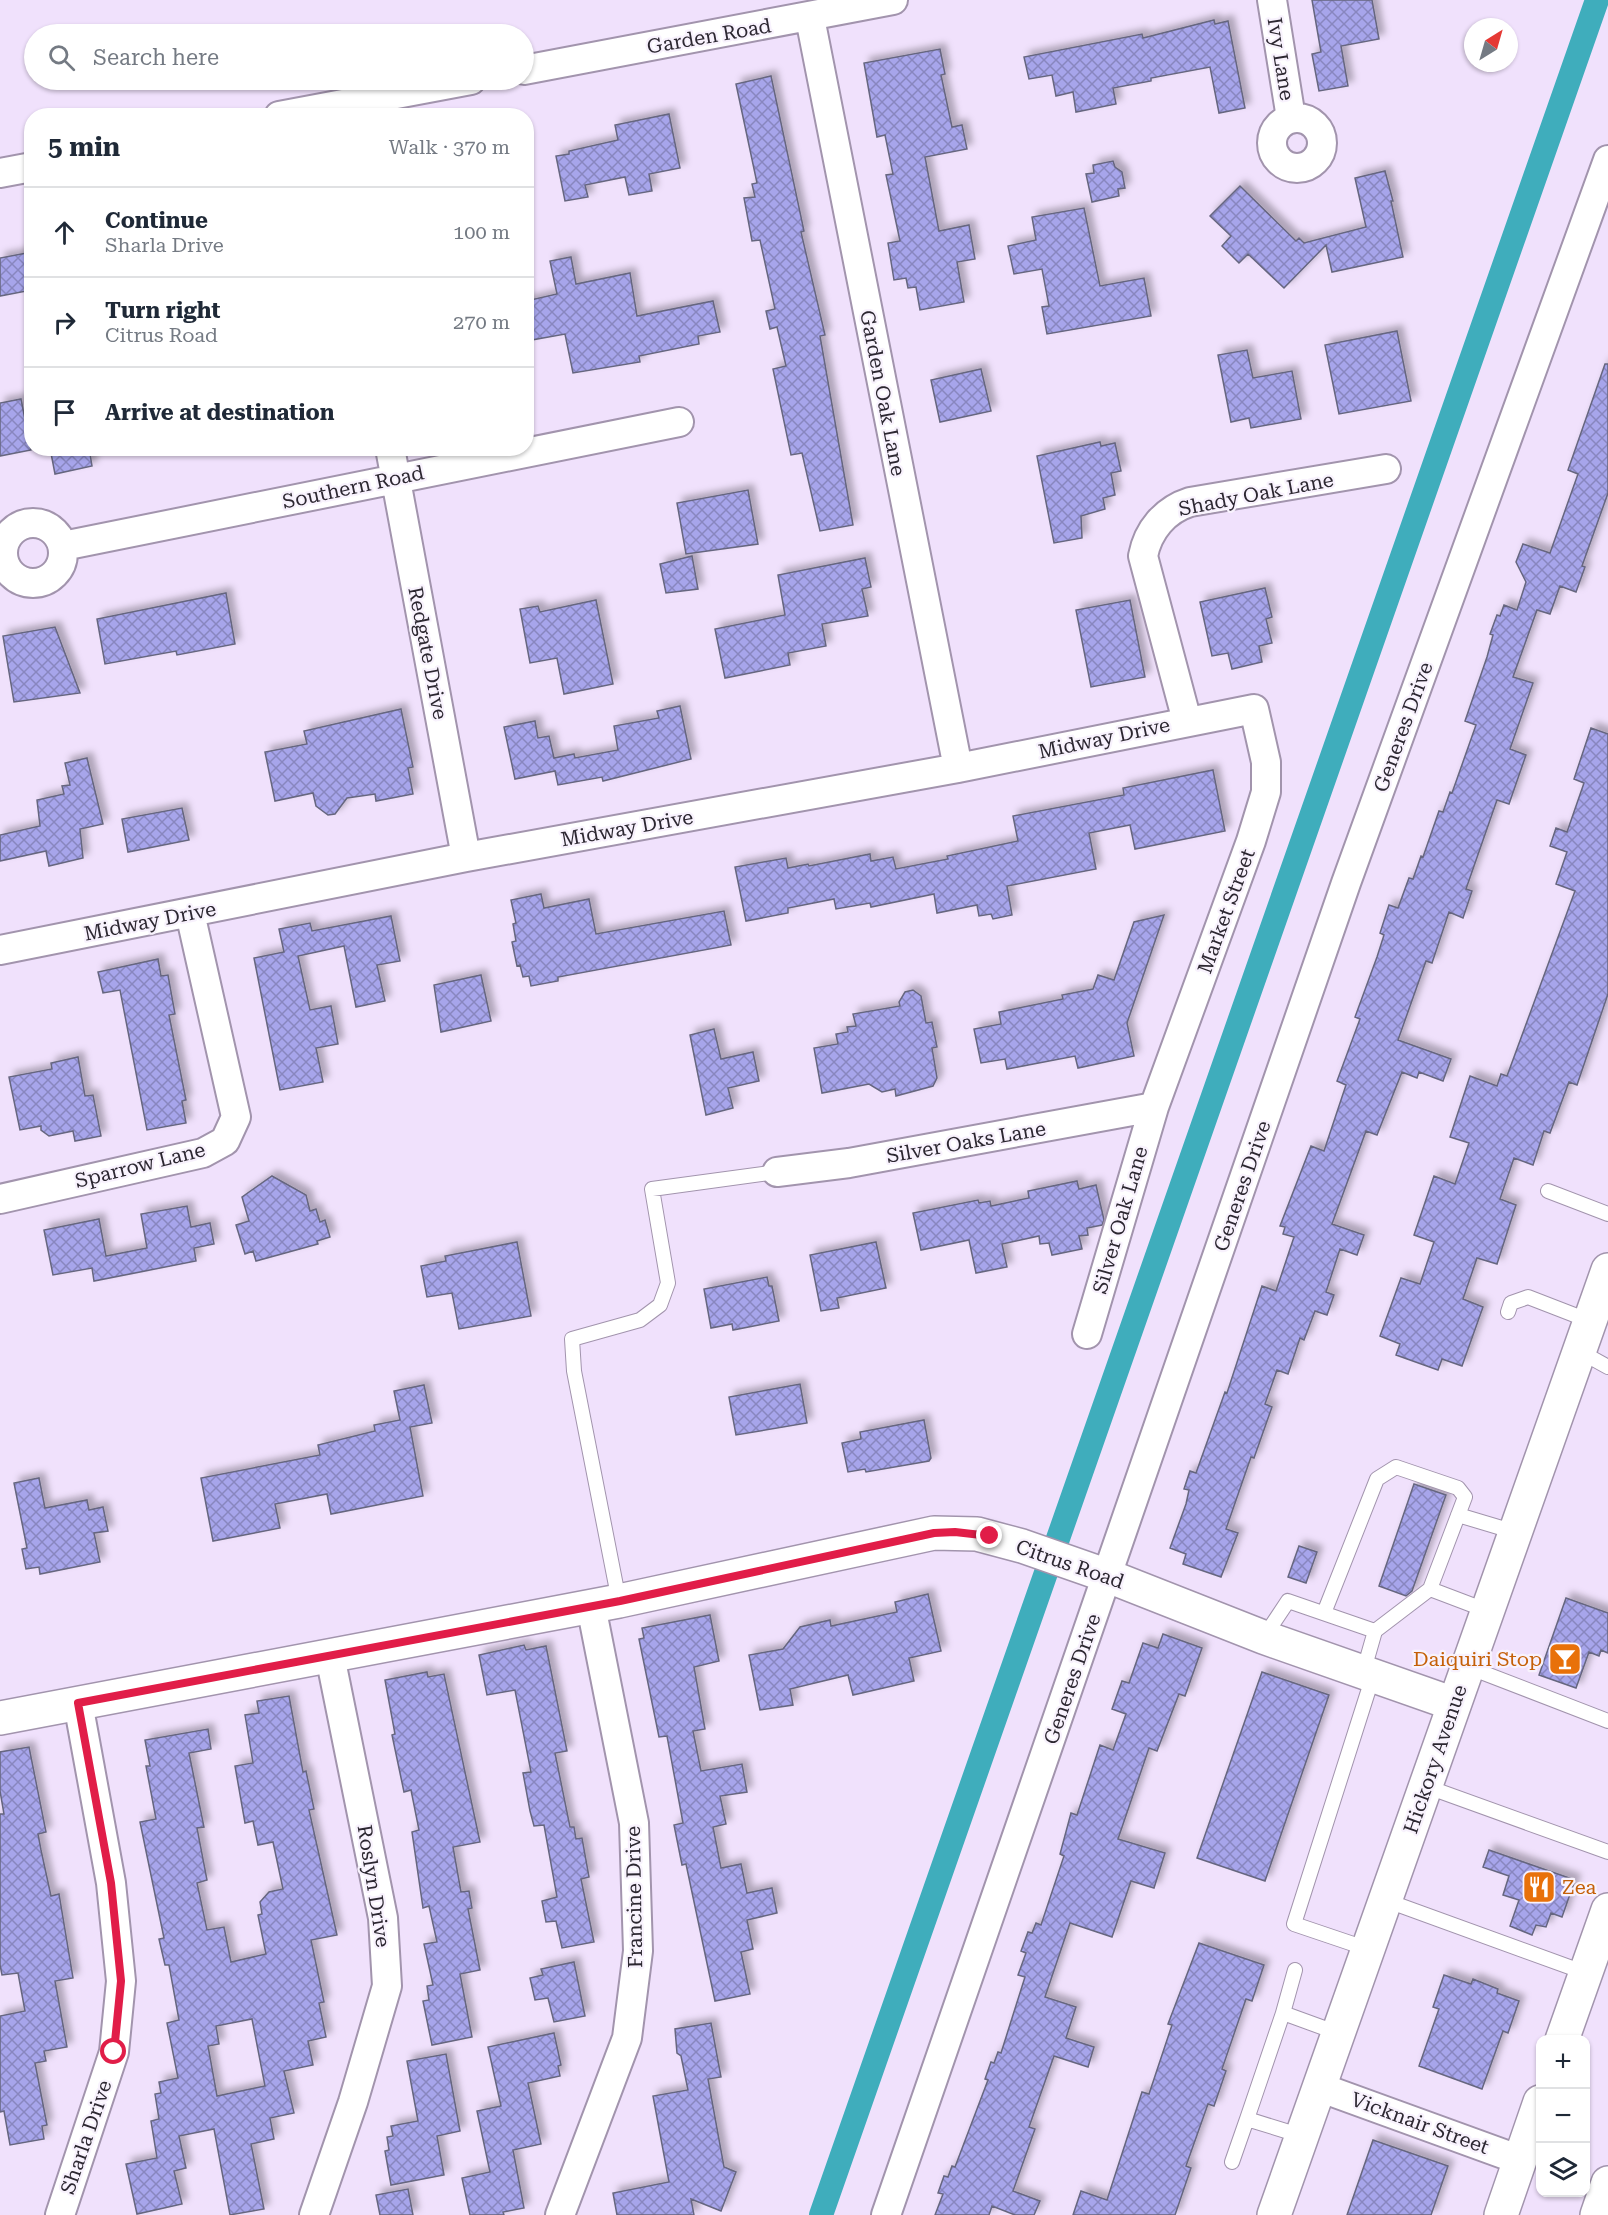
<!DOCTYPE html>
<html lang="en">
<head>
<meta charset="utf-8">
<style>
	:root { --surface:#fff; --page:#f6f6f7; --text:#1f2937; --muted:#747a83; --line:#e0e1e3 }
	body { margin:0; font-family:"Roboto Serif",serif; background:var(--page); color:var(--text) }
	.controls { position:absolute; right:18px; bottom:18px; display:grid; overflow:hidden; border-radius:12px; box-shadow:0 2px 4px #0004 }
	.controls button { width:54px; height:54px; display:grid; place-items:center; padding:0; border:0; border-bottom:2px solid var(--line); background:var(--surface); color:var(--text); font:30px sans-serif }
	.compass { position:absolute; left:1464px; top:18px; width:54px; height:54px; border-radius:50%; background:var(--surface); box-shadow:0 2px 4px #0004; rotate:37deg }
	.stop { position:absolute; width:18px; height:18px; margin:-14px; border:4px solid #e11d48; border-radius:50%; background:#fff }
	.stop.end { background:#e11d48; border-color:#fff; box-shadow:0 2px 6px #0008 }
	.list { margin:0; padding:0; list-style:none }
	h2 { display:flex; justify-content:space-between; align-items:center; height:78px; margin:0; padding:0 24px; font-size:26px }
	h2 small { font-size:20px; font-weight:400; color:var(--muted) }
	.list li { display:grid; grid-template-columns:39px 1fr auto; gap:18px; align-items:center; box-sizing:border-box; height:90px; padding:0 24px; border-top:2px solid var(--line) }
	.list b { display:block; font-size:22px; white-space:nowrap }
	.list p { margin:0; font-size:20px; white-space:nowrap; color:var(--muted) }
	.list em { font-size:20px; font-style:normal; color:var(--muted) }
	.icon { flex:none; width:33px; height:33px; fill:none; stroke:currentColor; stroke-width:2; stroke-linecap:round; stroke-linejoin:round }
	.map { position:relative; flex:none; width:1608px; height:2215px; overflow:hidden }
	.search { position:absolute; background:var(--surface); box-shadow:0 2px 4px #0004; left:24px; top:24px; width:510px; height:66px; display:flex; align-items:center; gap:15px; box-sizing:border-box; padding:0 21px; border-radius:33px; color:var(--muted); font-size:22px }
	.panel { position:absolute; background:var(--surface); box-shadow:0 2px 4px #0004; left:24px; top:108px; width:510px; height:348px; border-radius:24px }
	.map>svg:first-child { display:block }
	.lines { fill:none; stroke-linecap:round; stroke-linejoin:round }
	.canal { stroke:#3fadbc; stroke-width:24 }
	.building { fill:url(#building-cross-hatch); stroke:#66667f; stroke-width:1.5; fill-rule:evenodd; filter:url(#shadow) }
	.service-casing { stroke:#a294ad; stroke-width:16 }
	.minor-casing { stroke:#a294ad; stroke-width:32 }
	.tertiary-casing { stroke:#a294ad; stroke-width:36 }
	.secondary-casing { stroke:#a294ad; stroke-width:36 }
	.service { stroke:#fff; stroke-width:14 }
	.minor { stroke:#fff; stroke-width:28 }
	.tertiary { stroke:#fff; stroke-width:33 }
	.secondary { stroke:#fff; stroke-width:33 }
	.route { stroke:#e11d48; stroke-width:8 }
	.labels { text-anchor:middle; stroke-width:4.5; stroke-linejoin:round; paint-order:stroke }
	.street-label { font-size:20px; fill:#2c2731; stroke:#f8f2fd }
	.food-label { font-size:20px; fill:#c56008; stroke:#f8f2fd; text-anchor:end }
</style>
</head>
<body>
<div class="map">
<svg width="1608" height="2215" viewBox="0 0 1608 2215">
	<defs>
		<pattern id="building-cross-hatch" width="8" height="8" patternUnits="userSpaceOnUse" patternTransform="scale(1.5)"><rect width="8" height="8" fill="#a7a5eb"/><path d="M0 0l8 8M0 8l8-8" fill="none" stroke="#8886bf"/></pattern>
		<filter id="shadow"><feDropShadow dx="5.5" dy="-5.5" stdDeviation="3" flood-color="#0004"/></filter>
	</defs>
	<rect width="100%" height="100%" fill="#f0e1fc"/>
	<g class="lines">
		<path class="canal" d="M821,2215L1597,0"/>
	</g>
	<path class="building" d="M1312,0H1372L1379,39L1341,46L1348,86L1319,91L1312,54L1321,52Z
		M1214,20L1215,24L1228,21L1245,108L1219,113L1210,67L1151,78V81L1113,88L1116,104L1076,112L1073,92L1056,96L1052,75L1029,79L1024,57L1142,34L1143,38Z
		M940,49L945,74L941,75L952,127L962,125L967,149L925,157L939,231L969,225L975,259L957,262L964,302L920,310L916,287L908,288L906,278L894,280L888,243L900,241L886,175L893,174L885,135L877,137L864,63Z
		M771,76L804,231L801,232L825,335L820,336L853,525L820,531L802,453L791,455L773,369L786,366L777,327L770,329L766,311L775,309L760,240L752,241L744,198L755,197L752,184L757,183L736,84Z
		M669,114L680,168L649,174L652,191L629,195L625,177L585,185L588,197L565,201L556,156L569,154V151L618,140L615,125Z
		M1113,161L1115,167L1122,172L1125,188L1118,189L1119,196L1092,202L1086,174L1094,173L1093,165Z
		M1385,171L1393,201H1391L1403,257L1332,272L1326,245L1284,288L1248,254L1239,263L1222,246L1231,236L1210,216L1240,186L1296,241L1299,238L1304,243L1366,227L1355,178Z
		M1084,208L1100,286L1144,278L1151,316L1047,334L1042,307L1049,306L1042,269L1014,274L1008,246L1036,240L1032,217Z
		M32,252V290L0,296V258Z
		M571,257L576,284L630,273L637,316L713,301L720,332L698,336L699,344L639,356L640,362L573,373L565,334L526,341V301L557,294L550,261Z
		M1397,331L1411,401L1339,414L1325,345Z
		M1247,350L1253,378L1292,371L1301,419L1251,428L1249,418L1231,422L1218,355Z
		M1605,364H1608V493L1582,566L1585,567L1576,592L1560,586L1550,614L1537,610L1513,677L1533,683L1510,749L1526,755L1509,804L1497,800L1466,889L1472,891L1463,918L1449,912L1432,963L1426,961L1398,1040L1451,1059L1443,1081L1419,1072L1417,1078L1402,1072L1377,1135L1366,1131L1332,1224L1364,1235L1357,1255L1340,1249L1326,1292L1334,1295L1327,1315L1315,1311L1304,1340L1300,1338L1288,1374L1277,1370L1265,1404L1272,1407L1254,1458L1251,1457L1226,1529L1238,1533L1221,1577L1183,1564L1186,1554L1170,1548L1186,1504L1189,1490L1184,1489L1190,1471L1196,1473L1225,1392L1227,1393L1262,1286L1276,1291L1294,1237L1283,1234L1285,1227L1280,1226L1311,1146L1324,1151L1346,1085L1337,1081L1360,1019L1355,1017L1377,957L1384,935L1380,933L1389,905L1398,908L1409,878L1413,879L1421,856L1423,857L1439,811L1443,812L1450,792L1452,793L1476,725L1465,721L1487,657L1493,635L1490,634L1497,615L1500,616L1504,605L1517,610L1526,582L1516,562L1523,544L1550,553L1578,474L1568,470Z
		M981,369L991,411L940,422L931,380Z
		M21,399L31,450L0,456V403Z
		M1100,442L1101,446L1115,443L1121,471L1111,473L1115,495L1103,498L1105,509L1081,516L1082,538L1054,543L1037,456Z
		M50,448H89L92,466L55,474Z
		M748,490L758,544L686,554L677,503Z
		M692,556L698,589L666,593L660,564Z
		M865,558L871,587L862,589L868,616L822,624L826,646L788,653L790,665L725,678L715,629L785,615L778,575Z
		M1265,588L1272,617L1266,619L1272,643L1259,646L1262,662L1232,669L1228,653L1212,656L1200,602Z
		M226,593L235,644L177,655L176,651L105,664L97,619Z
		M596,600L613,684L564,694L557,658L530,663L520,609L538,606L540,612Z
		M1130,600L1145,677L1091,687L1076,610Z
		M55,627L80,693L14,702L3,636Z
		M680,706L691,759L603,781L602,777L558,785L555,771L515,779L504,727L535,721L538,738L549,736L554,758L574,754L575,758L618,750L614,726L659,718L657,711Z
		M401,709L413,767L408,768L413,794L376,801L375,794L347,798L335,814L328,815L316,806L313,793L275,801L265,752L307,744L304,731Z
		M1591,728L1608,734V994L1577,1085L1569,1082L1550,1133L1544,1131L1533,1165L1514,1158L1500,1199L1516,1205L1497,1264L1477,1258L1463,1299L1483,1307L1462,1366L1442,1359L1438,1370L1396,1355L1400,1344L1380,1336L1401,1278L1420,1284L1434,1242L1414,1235L1434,1176L1455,1184L1469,1143L1450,1137L1470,1076L1497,1086L1501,1074L1507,1076L1575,891L1556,884L1567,852L1550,846L1556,828L1567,832L1584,783L1574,779Z
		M87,758L103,824L80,829L83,858L49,866L46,851L0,861V835L40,826L37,800L64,794L62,786L70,785L65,763Z
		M1213,770L1225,831L1135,849L1130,825L1089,833L1096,869L1007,886L1012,915L993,919L991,914L979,916L977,905L937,913L934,894L871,907L870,903L836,909L834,899L788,908V913L746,921L735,867L786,858L788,868L808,864L809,866L870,854L871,861L893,857L896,869L948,859L947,856L1018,841L1013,816L1124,795L1123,788Z
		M182,808L189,840L128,852L122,819Z
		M541,894L544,908L589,899L596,934L724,911L731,945L558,977V981L531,986L529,976L523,977L520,965L517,966L512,942L516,941L513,924L516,923L511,900Z
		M1164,915L1127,1023L1134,1056L1078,1068L1075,1056L1007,1069L1005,1059L981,1063L974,1029L1001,1024L999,1012L1063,999L1062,995L1093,989L1098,975L1114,980L1134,922Z
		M391,916L400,961L377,965L385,1001L356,1007L344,946L298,956L310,1010L331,1006L338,1044L316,1048L323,1082L280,1090L254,958L284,952L279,929L310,923L312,931Z
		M158,959L161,976L168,975L175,1014L169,1015L186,1100L182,1101L186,1123L147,1130L120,990L103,993L98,972Z
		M481,975L491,1021L441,1032L434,985Z
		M913,990L921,996L926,1023L932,1022L937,1047L932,1048L937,1078L933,1086L896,1096L895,1089L882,1092L869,1084L822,1093L814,1048L838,1044L836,1034L848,1032L847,1027L856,1026L853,1014L900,1006L899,1002L905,992Z
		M714,1029L721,1059L753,1052L759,1081L728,1088L733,1108L706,1115L690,1035Z
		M78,1057L85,1096L93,1095L101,1136L75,1141L73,1131L49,1136L41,1130V1126L20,1130L9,1077L52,1069L51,1063Z
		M272,1176L306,1195L310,1211L316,1209L320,1222L325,1220L330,1237L317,1241L318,1244L256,1261L253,1251L245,1254L236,1225L249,1221L242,1197Z
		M1077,1181L1079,1189L1096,1185L1104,1220L1102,1225L1087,1228L1088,1235L1079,1236L1082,1249L1052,1255L1049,1243L1040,1244L1039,1236L1002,1244L1007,1267L976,1273L969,1240L921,1250L913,1213L978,1200L979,1203L990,1201L991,1206L1029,1198L1028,1191Z
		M187,1206L191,1227L210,1223L214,1244L194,1248L196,1261L94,1281L92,1268L53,1275L44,1230L99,1219L106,1256L147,1248L141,1214Z
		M517,1242L531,1316L459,1329L452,1293L427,1297L421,1266L446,1261L445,1256Z
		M876,1242L886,1288L837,1298L839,1308L821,1311L810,1255Z
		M767,1277L769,1286H772L779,1321L733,1330L732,1324L711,1328L704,1289Z
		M800,1384L807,1423L736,1435L729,1397Z
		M424,1385L432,1423L410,1427L423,1496L331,1514L327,1494L275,1504L280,1528L213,1541L201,1478L320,1455L318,1445L375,1431L374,1425L400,1420L394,1391Z
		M924,1420L931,1458L929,1461L866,1472L865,1469L848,1472L842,1443L861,1439L860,1432Z
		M39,1478L45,1508L87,1500L89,1510L103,1507L108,1531L94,1533L100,1562L40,1574L39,1567L26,1569L22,1549L27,1548L14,1483Z
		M1414,1484L1446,1495L1412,1591L1406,1596L1379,1586Z
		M1299,1546L1317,1552L1306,1583L1288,1577Z
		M928,1594L941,1651L909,1658L914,1681L853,1695L848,1675L790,1689L793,1705L760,1710L749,1655L783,1649L800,1627L830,1620L831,1626L897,1612L895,1602Z
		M1566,1598L1608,1613V1653L1601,1650L1599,1656L1589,1652L1576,1688L1539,1675Z
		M710,1615L719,1661L694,1667L705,1729L693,1731L701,1771L742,1764L747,1792L720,1796L726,1824L713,1827L721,1868L741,1864L747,1893L772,1888L777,1913L747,1920L753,1949L741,1952L750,1994L715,2001L686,1864L682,1865L674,1825L683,1823L667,1736L659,1737L639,1639L644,1638L642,1628Z
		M1163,1634L1202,1648L1185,1696L1179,1694L1157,1751L1149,1748L1118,1839L1165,1853L1154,1888L1131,1881L1112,1937L1070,1923L1045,1997L1076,2007L1066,2038L1094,2047L1088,2067L1054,2056L1029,2127L1035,2129L1013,2191L1040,2201L1034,2215H1015L992,2206L989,2215H935L943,2194L938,2193L944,2176L948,2177L952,2166L955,2167L988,2080L985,2079L991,2062L994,2063L998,2052L1001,2053L1025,1977L1018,1975L1026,1953L1021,1951L1028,1932L1032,1933L1036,1923L1041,1925L1064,1856L1060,1854L1071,1813L1077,1815L1100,1745L1113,1750L1126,1714L1112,1709L1122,1681L1129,1683L1143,1643L1158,1648Z
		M524,1645L526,1650L546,1646L567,1751L555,1753L570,1827H574L576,1839L582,1838L589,1877L581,1879L594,1942L562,1948L556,1921L546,1922L542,1901L557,1897L544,1825L534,1826L530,1811L523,1773L531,1772L515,1690L487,1695L479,1655Z
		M427,1672L428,1677L444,1674L480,1842L453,1847L461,1892L469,1891L472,1908L468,1909L480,1970L460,1974L472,2037L432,2045L423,2001L429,2000L427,1986L433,1985L424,1944L437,1942L429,1906L423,1908L412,1832L419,1830L411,1790L404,1792L392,1735L395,1734L385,1680Z
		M1262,1672L1329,1695L1265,1881L1197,1858Z
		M289,1696L303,1772L306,1771L314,1809L309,1810L337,1935L311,1940L324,2002L319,2003L326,2037L308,2041L313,2065L284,2071L294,2113L270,2118L274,2139L251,2144L264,2209L230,2215L214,2129L179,2136L186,2168L174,2171L182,2204L137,2214L126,2164L157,2158L151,2121L159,2119L155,2094L161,2093L159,2082L178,2078L167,2023L179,2020L169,1965H165L159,1939L164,1938L140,1822L156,1819L146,1766H150L145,1740L208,1729L211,1749L189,1753L204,1827L197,1828L207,1880L197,1883L207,1930L224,1927L231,1962L266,1954L258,1915L262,1914L260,1902L269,1892L283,1889L273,1842L258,1845L253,1821L245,1823L235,1766L253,1763L245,1715L259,1713L257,1701ZM252,2019L265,2086L217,2096L208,2046L219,2044L216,2026Z
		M29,1747L46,1832L38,1834L41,1850L51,1896L59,1894L73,1978L55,1981L67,2047L44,2051L46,2061L35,2063L47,2125L42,2126L44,2139L10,2145L4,2111L0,2112V2016L25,2011L18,1973L2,1975L0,1965V1814H4L0,1791V1752Z
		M1489,1850L1575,1880L1562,1917L1551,1913L1546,1927L1536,1925L1532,1935L1510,1926L1519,1900L1503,1895L1509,1876L1483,1867Z
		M1199,1943L1264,1965L1252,2001L1246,1999L1222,2069L1226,2071L1214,2106L1208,2104L1186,2166L1191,2168L1175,2215H1073L1081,2191L1107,2200L1142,2092L1149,2094L1172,2025L1168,2024Z
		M574,1962L585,2016L554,2022L548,1998L535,2000L530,1978L543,1975L541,1969Z
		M1444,1975L1471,1984L1473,1979L1498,1989L1497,1993L1519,2001L1508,2033L1503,2031L1482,2089L1419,2066L1439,2009L1433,2007Z
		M711,2023L721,2077L708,2079L724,2167L736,2172L721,2211L691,2199L694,2215H617L613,2193L669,2182L653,2096L688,2090L681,2056L677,2053L675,2029Z
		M554,2033L561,2065L558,2066L560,2076L528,2083L541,2144L513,2150L524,2208L503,2212L504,2215H470L462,2178L490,2172L477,2111L501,2106L488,2047Z
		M446,2054L460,2131L437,2136L444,2175L391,2185L385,2151L389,2150L387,2137L393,2136L391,2126L418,2121L407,2061Z
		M1373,2140L1448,2166L1431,2215H1347Z
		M408,2189L413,2215H380L376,2195Z"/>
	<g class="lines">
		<defs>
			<path id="service" d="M1548,1191L1608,1214
				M1508,1312L1511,1303L1528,1297L1590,1321
				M1579,1351L1608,1367
				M1458,1515L1515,1532
				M1430,1589L1488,1611
				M619,1601L574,1371L572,1339L640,1320L660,1305L668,1283L652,1189L777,1172
				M1324,1613L1377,1479L1396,1467L1458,1488L1465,1497L1430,1589L1375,1631
				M1264,1637L1288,1601L1375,1631L1363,1673
				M1468,1667L1608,1721
				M1425,1786L1608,1852
				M1385,1900L1586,1973
				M1368,1949L1294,1924L1373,1676
				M1283,2013L1295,1970
				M1302,2136L1247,2119L1283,2013L1338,2033
				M1232,2162L1247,2119"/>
			<path id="minor" d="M1272,0L1291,118
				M810,18L958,768
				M524,70L893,0
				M279,116L471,80
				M1272 143a25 25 0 1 1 50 0a25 25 0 1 1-50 0Z
				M0,173L32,167
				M390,448L466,857
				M3 553a30 30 0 1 1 60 0a30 30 0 1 1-60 0Z
				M63,546L679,422
				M1187,721L1143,556C1148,530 1165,510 1190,502L1386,469
				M0,950L466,857L958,768L1254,709L1266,762V792L1251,841L1154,1107L1087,1334
				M777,1172L849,1163L1154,1107
				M0,1199L203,1153L225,1141L236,1117L190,913
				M1319,2087L1520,2160
				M60,2215L114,2052L121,1981L111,1883L78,1703
				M314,2215L353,2102L387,1986L383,1918L330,1656
				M560,2215L627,2038L638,1951L634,1823L591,1606
				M886,2215L1346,883L1608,160"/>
			<path id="tertiary" d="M0,1718L619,1601L934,1533L977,1534L1022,1546L1108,1576L1263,1637L1454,1704"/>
			<path id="secondary" d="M1562,2040L1608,1910
				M1274,2215L1608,1270
				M1501,2215L1540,2102
				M1597,2215L1608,2183"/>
		</defs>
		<use href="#service" class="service-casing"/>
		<use href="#minor" class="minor-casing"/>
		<use href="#tertiary" class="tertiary-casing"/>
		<use href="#secondary" class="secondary-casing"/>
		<use href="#service" class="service"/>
		<use href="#minor" class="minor"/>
		<use href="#tertiary" class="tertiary"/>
		<use href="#secondary" class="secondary"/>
	</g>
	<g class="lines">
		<path class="route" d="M114,2052L121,1981L111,1883L78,1703L620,1601L934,1533L955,1532L990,1536"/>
	</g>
	<defs>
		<symbol id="bar-square" viewBox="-11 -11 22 22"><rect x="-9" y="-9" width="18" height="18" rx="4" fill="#e8710a" stroke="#f8f2fd"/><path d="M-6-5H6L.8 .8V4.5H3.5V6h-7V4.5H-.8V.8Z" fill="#fff"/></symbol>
		<symbol id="restaurant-square" viewBox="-11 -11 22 22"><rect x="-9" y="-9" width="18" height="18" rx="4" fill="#e8710a" stroke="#f8f2fd"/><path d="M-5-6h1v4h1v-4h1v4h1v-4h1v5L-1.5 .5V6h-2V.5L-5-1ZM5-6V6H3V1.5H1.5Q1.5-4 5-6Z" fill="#fff"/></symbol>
	</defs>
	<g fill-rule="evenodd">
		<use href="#bar-square" x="1546" y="1640" width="38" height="38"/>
		<use href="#restaurant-square" x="1520" y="1868" width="38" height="38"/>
	</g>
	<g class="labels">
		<g class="street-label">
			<text transform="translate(709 36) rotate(-10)" y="7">Garden Road</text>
			<text transform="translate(1281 59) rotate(81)" y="7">Ivy Lane</text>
			<text transform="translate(883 393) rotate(79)" y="7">Garden Oak Lane</text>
			<text transform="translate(353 487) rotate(-12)" y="7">Southern Road</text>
			<text transform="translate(1256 494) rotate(-11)" y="7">Shady Oak Lane</text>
			<text transform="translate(428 653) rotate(79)" y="7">Redgate Drive</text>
			<text transform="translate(1403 727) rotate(-70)" y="7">Generes Drive</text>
			<text transform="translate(1104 738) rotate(-12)" y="7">Midway Drive</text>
			<text transform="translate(627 828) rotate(-10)" y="7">Midway Drive</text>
			<text transform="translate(1226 911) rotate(-70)" y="7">Market Street</text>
			<text transform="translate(150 921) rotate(-11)" y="7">Midway Drive</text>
			<text transform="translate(966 1142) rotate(-10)" y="7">Silver Oaks Lane</text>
			<text transform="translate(140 1165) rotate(-14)" y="7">Sparrow Lane</text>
			<text transform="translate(1242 1186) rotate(-71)" y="7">Generes Drive</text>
			<text transform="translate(1120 1220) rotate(-74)" y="7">Silver Oak Lane</text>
			<text transform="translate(1070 1564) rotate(19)" y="7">Citrus Road</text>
			<text transform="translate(1072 1679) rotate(-71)" y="7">Generes Drive</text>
			<text transform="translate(1435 1759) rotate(-71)" y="7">Hickory Avenue</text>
			<text transform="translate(374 1886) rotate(81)" y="7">Roslyn Drive</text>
			<text transform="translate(634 1897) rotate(-91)" y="7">Francine Drive</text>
			<text transform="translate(1420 2123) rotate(20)" y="7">Vicknair Street</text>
			<text transform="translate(86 2137) rotate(-71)" y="7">Sharla Drive</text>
		</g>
		<g class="food-label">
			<text x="1542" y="1666">Daiquiri Stop</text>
			<text x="1562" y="1894" text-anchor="start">Zea</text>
		</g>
	</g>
</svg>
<div class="controls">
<button>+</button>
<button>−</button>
<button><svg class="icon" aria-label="layers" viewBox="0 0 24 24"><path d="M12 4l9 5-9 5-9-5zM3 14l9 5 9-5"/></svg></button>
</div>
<svg class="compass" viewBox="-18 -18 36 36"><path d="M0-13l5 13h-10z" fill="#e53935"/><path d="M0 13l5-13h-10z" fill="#747a83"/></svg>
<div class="stop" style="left:114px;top:2052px"></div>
<div class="stop end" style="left:990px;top:1536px"></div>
<div class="search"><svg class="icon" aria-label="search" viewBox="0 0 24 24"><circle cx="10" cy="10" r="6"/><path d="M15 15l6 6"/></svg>Search here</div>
<section class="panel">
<h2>5 min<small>Walk · 370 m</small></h2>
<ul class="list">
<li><svg class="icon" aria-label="ahead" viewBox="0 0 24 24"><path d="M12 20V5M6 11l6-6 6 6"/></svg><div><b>Continue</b><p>Sharla Drive</p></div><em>100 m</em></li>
<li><svg class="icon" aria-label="right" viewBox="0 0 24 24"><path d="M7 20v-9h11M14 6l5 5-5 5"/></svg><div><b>Turn right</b><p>Citrus Road</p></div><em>270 m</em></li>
<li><svg class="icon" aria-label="arrive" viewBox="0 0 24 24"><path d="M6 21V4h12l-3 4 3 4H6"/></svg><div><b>Arrive at destination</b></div></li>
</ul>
</section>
</div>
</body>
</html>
